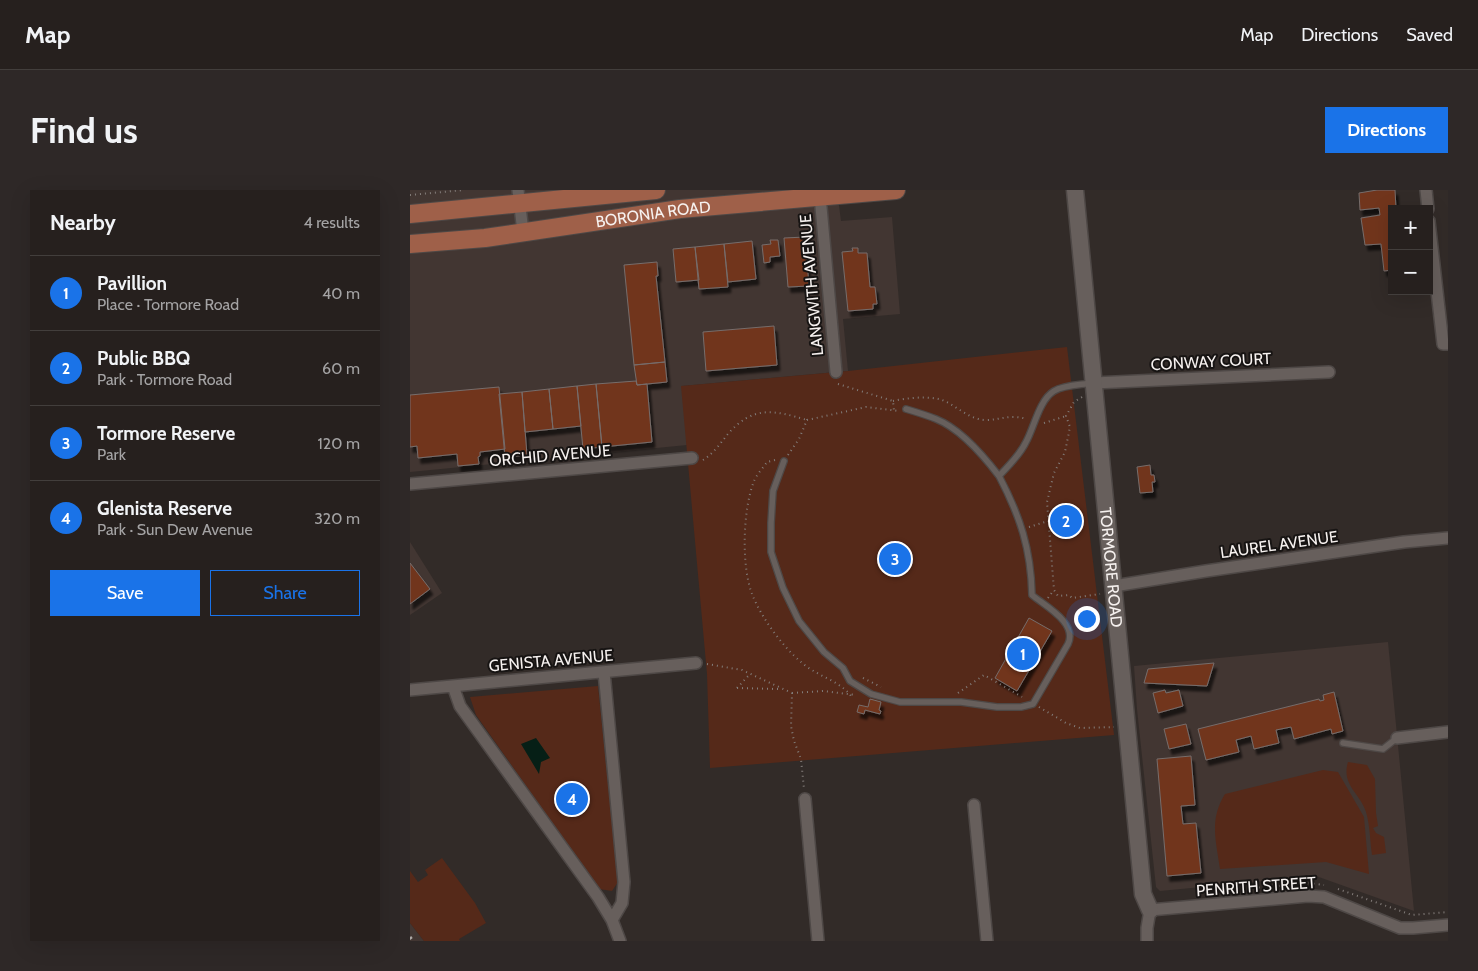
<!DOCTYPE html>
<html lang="en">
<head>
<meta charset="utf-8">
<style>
	:root { --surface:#26201e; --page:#2e2827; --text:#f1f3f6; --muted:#a4a3a4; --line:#423e3c; --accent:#1a73e8 }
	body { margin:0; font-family:Cabin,sans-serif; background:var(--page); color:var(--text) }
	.controls { position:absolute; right:15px; top:15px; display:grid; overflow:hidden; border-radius:0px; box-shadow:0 5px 20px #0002 }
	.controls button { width:45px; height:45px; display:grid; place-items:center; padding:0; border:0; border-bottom:1px solid var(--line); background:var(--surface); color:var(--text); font:25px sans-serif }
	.you { position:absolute; left:676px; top:428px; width:18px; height:18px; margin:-12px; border:4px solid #fff; border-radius:50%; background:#1a73e8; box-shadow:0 0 0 8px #1a73e833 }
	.badge { display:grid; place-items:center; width:32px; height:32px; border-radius:50%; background:var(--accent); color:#fff; font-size:16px; font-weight:700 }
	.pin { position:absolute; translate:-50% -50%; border:2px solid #fff; box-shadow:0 1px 5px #0006 }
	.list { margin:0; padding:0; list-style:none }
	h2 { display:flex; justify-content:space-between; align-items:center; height:65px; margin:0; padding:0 20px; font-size:21px }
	h2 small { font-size:16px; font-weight:400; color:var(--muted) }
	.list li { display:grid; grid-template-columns:32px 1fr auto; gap:15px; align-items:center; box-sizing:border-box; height:75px; padding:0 20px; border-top:1px solid var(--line) }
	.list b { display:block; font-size:19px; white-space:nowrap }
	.list p { margin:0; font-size:16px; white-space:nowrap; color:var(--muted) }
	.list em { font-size:16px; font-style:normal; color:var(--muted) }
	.actions { display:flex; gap:10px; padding:15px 20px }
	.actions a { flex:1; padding:11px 0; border:1px solid var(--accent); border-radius:0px; text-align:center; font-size:18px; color:var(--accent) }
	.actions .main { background:var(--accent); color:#fff }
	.map { position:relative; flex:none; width:1038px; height:751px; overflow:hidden; border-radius:0px }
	header { display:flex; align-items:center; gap:30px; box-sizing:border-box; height:70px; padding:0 25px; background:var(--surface); border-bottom:1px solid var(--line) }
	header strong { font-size:24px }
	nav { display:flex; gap:28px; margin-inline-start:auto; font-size:18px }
	.intro { display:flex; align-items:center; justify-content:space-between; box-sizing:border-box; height:120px; padding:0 30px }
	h1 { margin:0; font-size:35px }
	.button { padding:12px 22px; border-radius:0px; background:var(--accent); color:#fff; font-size:18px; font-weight:700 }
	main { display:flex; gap:30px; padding:0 30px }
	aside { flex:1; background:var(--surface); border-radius:0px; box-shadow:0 5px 20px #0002 }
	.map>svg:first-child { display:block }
	.built { fill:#423632 }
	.green { fill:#552919 }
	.water { fill:#061f16 }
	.building { fill:#71351e; stroke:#766d6b; filter:url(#shadow) }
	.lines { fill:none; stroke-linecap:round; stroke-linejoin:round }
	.lane-casing { stroke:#4e4846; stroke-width:8 }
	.street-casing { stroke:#4e4846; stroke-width:14 }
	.secondary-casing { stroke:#4e4846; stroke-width:19 }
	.primary-casing { stroke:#4e4846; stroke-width:20 }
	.path { stroke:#837d7a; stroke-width:2; stroke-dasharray:1 4; stroke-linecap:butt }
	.lane { stroke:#675f5c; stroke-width:5.5 }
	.street { stroke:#675f5c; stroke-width:11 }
	.secondary { stroke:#675f5c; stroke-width:16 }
	.primary { stroke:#9f6049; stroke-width:18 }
	.rail { stroke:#aea9a6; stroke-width:3; stroke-dasharray:2.5 5; stroke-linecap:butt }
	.labels { text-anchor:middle; stroke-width:4; stroke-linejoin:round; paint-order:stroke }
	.street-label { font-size:16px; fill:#f6f1ef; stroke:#171413 }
</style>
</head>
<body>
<header>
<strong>Map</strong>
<nav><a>Map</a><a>Directions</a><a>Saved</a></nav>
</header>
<div class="intro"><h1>Find us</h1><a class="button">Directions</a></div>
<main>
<aside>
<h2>Nearby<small>4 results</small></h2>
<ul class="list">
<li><span class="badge">1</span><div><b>Pavillion</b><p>Place · Tormore Road</p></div><em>40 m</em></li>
<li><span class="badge">2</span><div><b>Public BBQ</b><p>Park · Tormore Road</p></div><em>60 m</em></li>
<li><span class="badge">3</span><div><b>Tormore Reserve</b><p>Park</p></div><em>120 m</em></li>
<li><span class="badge">4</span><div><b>Glenista Reserve</b><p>Park · Sun Dew Avenue</p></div><em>320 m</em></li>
</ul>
<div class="actions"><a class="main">Save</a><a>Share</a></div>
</aside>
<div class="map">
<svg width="1038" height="751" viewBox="0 0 1038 751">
	<defs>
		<filter id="shadow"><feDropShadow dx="3" dy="5.5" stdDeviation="1" flood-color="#0009"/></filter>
	</defs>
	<rect width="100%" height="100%" fill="#322b28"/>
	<path class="built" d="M0,0H427L431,31L482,27L490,124L433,129L438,181L272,196L277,255L0,282Z
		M0,352L32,403L0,425Z
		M978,452L1004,721L906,686L750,701L746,697L727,519L724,476Z
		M0,733L14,751H0Z"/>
	<path class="green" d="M657,157L704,545L300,578L297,484L271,196L438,181Z
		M188,496L208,692L202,701L189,699L66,525L60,507Z
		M938,572L957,575L965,589L966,623L968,636L963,638L966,643L974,647L976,663L962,665C960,651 960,635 956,622C950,603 931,595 938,572Z
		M913,580L928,582L954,627L959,684L916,672L810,679C806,650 799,630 815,604Z
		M32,668L65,713L76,733L49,749L50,751H14L0,733V681L8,692L18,685L15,680Z"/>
	<path class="water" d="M126,548L140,568L131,572L129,584L111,554Z"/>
	<path class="building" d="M967,0H985L986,19H982V80L974,81L971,54L955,55L951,28L970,25L969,18L950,20L949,3Z
		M395,47L399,96L378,97L374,48Z
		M360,50H368L370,66L360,67V72L354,73L352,55L361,54Z
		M342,51L346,89L318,92L314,54Z
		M314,54L318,97L289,99L285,57Z
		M285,57L289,90L266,92L263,59Z
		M442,58H448V63H457L460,97H465L467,114H463V119L438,121L432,62L443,61Z
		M247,72L248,86H246L255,172L224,175L214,75Z
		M364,136L367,175L296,181L293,142Z
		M255,172L257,192L227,195L224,175Z
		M226,191L227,195L237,194L242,252L192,257L186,194Z
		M186,194L192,257L173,259L167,196Z
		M167,196L171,236L143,239L139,199Z
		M89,197L95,259L70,262V266L68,267L69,274L48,276L47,264L8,268L7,256L0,257V205Z
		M139,199L143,239L115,242L112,202Z
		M112,202L117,265L95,267L89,204Z
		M740,275L741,285H744L745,292H742L743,302L730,303L727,277Z
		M0,373L20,399L0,414Z
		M619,428L642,441L607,501L585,488Z
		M804,473L797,496L734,493L738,479Z
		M755,500L756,503L769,500L773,516L748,523L743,503Z
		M924,502L933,541L922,544L921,539L884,549L881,537L866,540L869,553L844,559L841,546L826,550L829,562L796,570L788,539L909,509L910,511L914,510L913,505Z
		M460,509L471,512L469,520L471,521L470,524L455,520L454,524L447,522L449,515L458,517Z
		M776,534L781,554L759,559L754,539Z
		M781,566L785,615L771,616L773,634L786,633L791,683L757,686L747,569Z"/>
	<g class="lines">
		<defs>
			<path id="lane" d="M496,219C506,222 516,225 526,229C551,239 573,265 589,286
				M374,271L363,301L361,333V362L373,398L389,431L414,462L433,478L440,491L461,504L490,512H551L587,517H611L623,514L658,454C668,433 635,416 622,405C621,359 610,326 589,286C599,275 610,265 616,252C624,238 629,210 644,201C654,195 670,195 682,193
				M933,553L973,559L987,548"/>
			<path id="street" d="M108,0L113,42
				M1016,0L1018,19
				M410,6L426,182
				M1019,31L1033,154H1038
				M684,193L919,182
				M0,294L282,268
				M704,396L796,381L994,352L1038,348
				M194,482L214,692L212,713L202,730L210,751
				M43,496L50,516L188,707L202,730
				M0,500L286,473
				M987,548L1038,542
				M395,609L408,751
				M564,615L577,751
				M737,751V738L740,720L898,706L914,707L990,738H1003L1038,735"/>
			<g id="secondary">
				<path id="s1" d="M665,0L732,693L733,704L740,720"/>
			</g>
			<g id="primary">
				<path d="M0,24L246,0"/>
				<path id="s2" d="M0,54L75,48L270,19L486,0"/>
			</g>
		</defs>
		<use href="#lane" class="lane-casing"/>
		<use href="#street" class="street-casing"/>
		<use href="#secondary" class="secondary-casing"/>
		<use href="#primary" class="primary-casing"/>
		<path class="path" d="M0,5L54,0
			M428,194L483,211L484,221
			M672,207L664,212L656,226L660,237L655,262L644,283L637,312L644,400L648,406L659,405L662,408L690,404
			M483,211C497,208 514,206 529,209C544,213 557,229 575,230C591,230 599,224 617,229
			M634,233L656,226
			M378,265L389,249L397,230L456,217L489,221
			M293,270C303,264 310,254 317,245C343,215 363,220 397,230
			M365,270L357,272C353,278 347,284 344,291C333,319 331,375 342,404C351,427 372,456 391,472C406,486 429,490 441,506
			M619,337L638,331
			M638,408L644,400
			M297,474L332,480L382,503L381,536L384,551L391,569L394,599
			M453,488L471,497
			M327,498L368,499
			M327,498L340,484
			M382,503L413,501L446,505
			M548,503L574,485L612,507
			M629,517L656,533L670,538L704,537
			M844,698L899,693L914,695
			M928,699L1002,725L1038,722"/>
		<use href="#lane" class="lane"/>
		<use href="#street" class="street"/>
		<use href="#secondary" class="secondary"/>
		<use href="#primary" class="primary"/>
		<path class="rail" d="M0,747L3,751"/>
	</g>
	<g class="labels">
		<g class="street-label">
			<text dy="6" stroke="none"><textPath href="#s2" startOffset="245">BORONIA ROAD</textPath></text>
			<text transform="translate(401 95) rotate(-95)" y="6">LANGWITH AVENUE</text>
			<text transform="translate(801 171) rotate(-3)" y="6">CONWAY COURT</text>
			<text transform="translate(140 265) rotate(-5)" y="6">ORCHID AVENUE</text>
			<text transform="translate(869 354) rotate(-8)" y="6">LAUREL AVENUE</text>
			<text dy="6" stroke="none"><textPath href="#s1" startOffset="379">TORMORE ROAD</textPath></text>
			<text transform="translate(141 470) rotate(-5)" y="6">GENISTA AVENUE</text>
			<text transform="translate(846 696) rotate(-4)" y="6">PENRITH STREET</text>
		</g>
	</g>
</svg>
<div class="controls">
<button>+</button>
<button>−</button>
</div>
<div class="you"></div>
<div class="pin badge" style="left:613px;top:464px">1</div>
<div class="pin badge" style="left:656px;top:331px">2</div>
<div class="pin badge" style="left:485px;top:369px">3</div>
<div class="pin badge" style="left:162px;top:609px">4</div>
</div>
</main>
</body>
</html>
